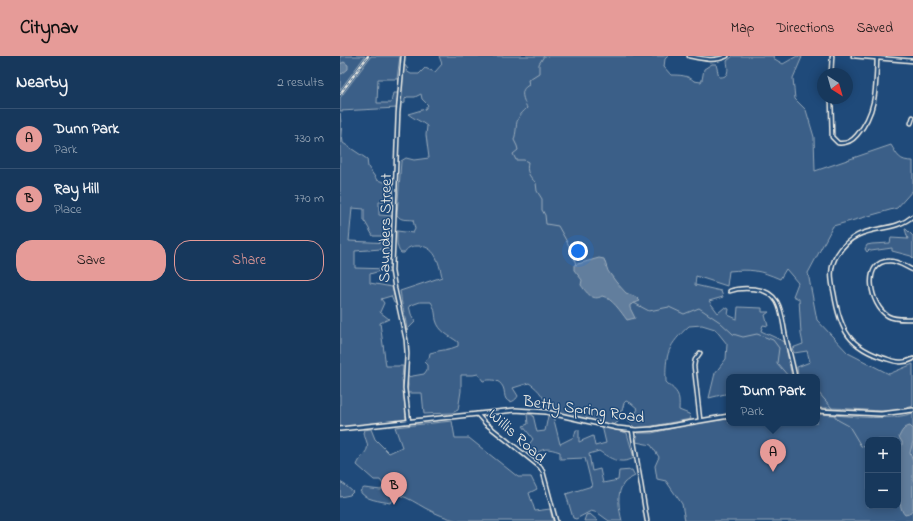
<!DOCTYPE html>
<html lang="en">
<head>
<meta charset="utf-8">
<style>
	:root { --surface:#17385c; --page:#244365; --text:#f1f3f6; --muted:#9eacbb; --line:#365272; --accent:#e69b98 }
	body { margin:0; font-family:"Indie Flower",sans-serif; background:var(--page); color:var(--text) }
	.controls { position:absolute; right:12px; bottom:12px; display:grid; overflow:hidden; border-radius:8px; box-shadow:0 2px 10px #0003 }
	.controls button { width:36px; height:36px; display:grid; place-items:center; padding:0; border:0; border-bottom:1px solid var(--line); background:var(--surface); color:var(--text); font:20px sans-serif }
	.compass { position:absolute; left:477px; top:12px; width:36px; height:36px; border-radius:50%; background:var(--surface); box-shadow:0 2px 10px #0003; rotate:143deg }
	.you { position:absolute; left:238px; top:195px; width:14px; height:14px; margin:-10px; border:3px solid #fff; border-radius:50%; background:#1a73e8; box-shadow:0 0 0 6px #1a73e833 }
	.badge { display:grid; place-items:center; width:26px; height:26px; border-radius:50%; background:var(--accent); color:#111; font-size:13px; font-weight:700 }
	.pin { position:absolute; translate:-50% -33px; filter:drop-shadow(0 1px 2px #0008) }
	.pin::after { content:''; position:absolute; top:21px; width:14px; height:12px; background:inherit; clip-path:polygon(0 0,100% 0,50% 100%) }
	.popup { position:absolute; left:386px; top:318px; width:94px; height:52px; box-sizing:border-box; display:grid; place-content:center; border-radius:8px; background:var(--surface); filter:drop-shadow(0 1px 3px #0005); font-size:13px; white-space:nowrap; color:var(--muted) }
	.popup b { font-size:15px; color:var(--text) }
	.popup::after { content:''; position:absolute; left:50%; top:100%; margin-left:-8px; border:8px solid transparent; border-top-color:var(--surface) }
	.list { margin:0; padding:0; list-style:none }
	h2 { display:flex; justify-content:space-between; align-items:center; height:52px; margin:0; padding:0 16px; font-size:17px }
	h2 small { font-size:13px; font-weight:400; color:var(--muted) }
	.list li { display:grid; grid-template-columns:26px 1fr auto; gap:12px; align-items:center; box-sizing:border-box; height:60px; padding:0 16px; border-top:1px solid var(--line) }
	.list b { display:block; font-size:15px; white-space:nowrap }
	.list p { margin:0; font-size:13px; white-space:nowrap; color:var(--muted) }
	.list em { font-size:13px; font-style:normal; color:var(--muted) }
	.actions { display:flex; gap:8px; padding:12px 16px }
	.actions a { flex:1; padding:9px 0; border:1px solid var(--accent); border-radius:16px; text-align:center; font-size:14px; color:var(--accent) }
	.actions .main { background:var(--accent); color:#111 }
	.map { position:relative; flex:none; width:573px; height:465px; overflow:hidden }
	header { display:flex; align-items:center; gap:24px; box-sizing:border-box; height:56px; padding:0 20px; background:var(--accent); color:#111 }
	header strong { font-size:19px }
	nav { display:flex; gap:22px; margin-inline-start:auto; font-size:14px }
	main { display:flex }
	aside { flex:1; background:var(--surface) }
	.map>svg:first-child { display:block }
	.green { fill:#3a5f88; stroke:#97a8b8; fill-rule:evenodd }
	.water { fill:#627e9d; stroke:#9cacbb }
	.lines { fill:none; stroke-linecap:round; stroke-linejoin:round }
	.stream { stroke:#9cacbb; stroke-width:1 }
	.minor-casing { stroke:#f4f1e8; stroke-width:5.5 }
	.tertiary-casing { stroke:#f4f1e8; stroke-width:6 }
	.minor { stroke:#1f4a7a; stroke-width:2.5 }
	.tertiary { stroke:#1f4a7a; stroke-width:3 }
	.rail-casing { stroke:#f4f1e8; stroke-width:2.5 }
	.rail { stroke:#1f4a7a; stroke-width:1; stroke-dasharray:3; stroke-linecap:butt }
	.labels { text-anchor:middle; stroke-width:3; stroke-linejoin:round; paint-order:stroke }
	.street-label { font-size:16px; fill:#f4f1e8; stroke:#1f4a7a }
</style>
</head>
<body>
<header>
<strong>Citynav</strong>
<nav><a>Map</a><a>Directions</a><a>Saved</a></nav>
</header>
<main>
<aside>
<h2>Nearby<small>2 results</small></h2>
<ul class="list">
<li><span class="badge">A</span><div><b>Dunn Park</b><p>Park</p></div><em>730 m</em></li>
<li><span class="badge">B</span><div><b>Ray Hill</b><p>Place</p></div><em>770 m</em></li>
</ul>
<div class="actions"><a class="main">Save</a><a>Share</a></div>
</aside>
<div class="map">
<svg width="573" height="465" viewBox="0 0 573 465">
	<rect width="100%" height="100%" fill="#1f4a7a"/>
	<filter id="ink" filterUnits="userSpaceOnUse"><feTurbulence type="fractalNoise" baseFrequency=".025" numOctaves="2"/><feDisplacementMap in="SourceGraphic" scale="8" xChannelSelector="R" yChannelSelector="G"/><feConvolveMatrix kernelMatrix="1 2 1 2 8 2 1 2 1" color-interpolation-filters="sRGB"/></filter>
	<g filter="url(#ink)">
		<path class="green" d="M0,0H25L0,34V17H2Z
			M31,0H60L57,23H38L37,47H51L53,37H58L57,52L0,55V42Z
			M99,0H328L325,3L324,11L331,19C339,19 348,19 354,25L361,26L362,24L364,13L372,8H376L379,21C390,22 388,12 387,5L393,0H434L433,2L443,8L457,0L462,1L453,22L455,43L466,54L474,81L475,115L551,89C558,100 559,105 573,105V134L557,152L493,170L468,217L477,264L508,297L549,318L573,308V350C553,358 532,354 511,353C500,352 488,352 477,352V321H458L457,311L470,306L467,295L454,297L452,292L463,288L461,278L459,243L453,240L458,227L446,213L440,223C419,214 411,213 389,215L387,230L356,220L355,229L381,235L383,241L369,245L378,257L385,251L389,253L388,259L397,263L398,251L422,252V256H429L425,259L428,270L423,269L421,275L445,286L452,321H389V337L369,342L375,317L386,303L387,288L375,273L362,269L349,270C328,289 325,298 326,326C338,337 340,337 339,354L349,358L351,363L296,373L290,367L288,364L294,360L298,353L291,347L286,345L284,347L282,355L278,356L277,359L278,366L273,369L209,354C203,341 201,335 189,327L173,332L178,340C176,344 170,349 166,343C164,340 165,335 163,331C159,323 150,323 143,325L138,318L133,319H121V335L118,354L112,357L84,358L82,337H67L68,329L67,321L84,318L87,314V309L84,306L89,302L90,297C99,294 110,294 118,290V286C110,280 99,276 96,264C95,257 95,252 91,246H80L69,250L71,258L75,266L67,274C66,265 64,256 62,248C61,243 61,239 60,235L102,221C99,206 95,189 77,190C70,190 67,192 64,197H61C56,192 57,183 57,175L73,177L75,173L73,164C66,163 61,165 57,159L61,105L66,102L74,104L89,102L86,79L87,70C81,65 74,63 68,58L85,53L88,49L82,43L81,38L75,41H67L65,43V47L63,48L60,44L64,8L68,13L66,15L71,18H79L85,12L95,16L102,8Z
			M0,57L3,87L27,103L28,111L37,124L51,128L52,145L39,146V159L52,160L51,180H33L24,164V153L12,152L9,185L50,187V205L41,193L15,195V212L50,213V217L43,214L30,218V227L52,231L56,247H54L51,240L41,243L44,247L40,256L49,263L40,267L46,310H63L62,322L66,363L61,365L0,372Z
			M565,173H566L573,180V202L571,200L552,195V192L531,195L529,194L527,196L525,193L527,189L532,188L550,187L551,182L568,183Z
			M573,357V465H345L342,448L326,425L317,423L315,410L319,401L311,389L296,386L298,377H312L360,366L389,363V367H477V358C504,359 549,366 573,357ZM528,384H558V450H528Z
			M187,358L193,359L197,376L205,375L208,360H213L220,388L234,381L236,374H239V386L253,380L255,390L266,387L262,370L287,377L294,402C280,409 271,403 259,395L249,398L252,415L260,413L263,427L278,424L279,415L292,414L295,420C291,422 287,424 284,427C276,437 279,453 282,465H269L258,457L251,455L236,463L233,462L226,438L252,430L245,402L220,403V396C208,392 203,391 193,400L185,394L193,383L183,370L188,368Z
			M112,365L115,382H129L178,421H191L197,433L189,437L195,455L210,453L213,465H118C107,462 96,458 85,452C76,447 69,442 59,439L50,447C41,445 24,444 20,435L24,432L41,434L44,429L40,424H34L17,409C24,393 33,397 23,377L24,374L31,373L35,383L49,397L62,391L55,371Z
			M0,426L5,429L13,436L10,439L0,441Z
			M250,458L258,465H244L246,459Z"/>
		<path class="water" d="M4,6L8,9V13L2,18L0,17V8Z
			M259,202L264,203L268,215L276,226L286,237L296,241L300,245L290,249V252L295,262L287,264C281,256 272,242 262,240C253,246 246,236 241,229L242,224L234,214V209Z
			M570,370L573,373V385L570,397L573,406V453L569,458L565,459C559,453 561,444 558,436V392L562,389V386L559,381C561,376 564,371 570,370Z"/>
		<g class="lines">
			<path class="stream" d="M204,0L199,8V17L188,24L189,29C178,34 184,44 187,52C172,66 179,67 174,84L177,90L178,94L173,98L176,104H184L188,106C186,116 189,120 196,127L197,135L202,143V154L205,159L206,168L218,170L232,195L236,209
				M294,247L309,255L329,251L344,258L359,252L380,266L393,278L403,281L417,278L433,284L439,292L437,307L449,321
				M477,335L492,352V354
				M493,358L498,364L509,370L521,390L528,392"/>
			<defs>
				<path id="minor" d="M63,0L58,57L52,215L55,233L66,284L67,298L65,332L69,366
					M349,0C363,3 374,6 387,0
					M513,0L573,5
					M491,18L492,0
					M491,42L492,81L498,87C507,88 512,85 517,79C537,56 536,30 537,2
					M571,67L573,61
					M573,160C550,180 518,164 497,199C489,211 491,224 494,237C500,274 509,292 547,303C556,306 564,308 573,303
					M573,214C566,211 558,205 550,205C521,204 530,250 548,260C555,264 565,263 573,263
					M390,235C398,232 406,232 415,233C443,236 441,260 446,282C449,295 453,308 455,321
					M137,358L145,367L200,411L203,416L216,465
					M360,364L354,310L355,304L360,297
					M292,374L307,465"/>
				<path id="tertiary" d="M477,355L541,358L573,354
					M0,373L175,354L206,356L277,372L296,374L313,373L389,360"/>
			</defs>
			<use href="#minor" class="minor-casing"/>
			<use href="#tertiary" class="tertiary-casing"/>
			<use href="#minor" class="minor"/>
			<use href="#tertiary" class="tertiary"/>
			<defs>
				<path id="rail" d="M0,38L28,0"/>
			</defs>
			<use href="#rail" class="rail-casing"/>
			<use href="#rail" class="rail"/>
		</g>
	</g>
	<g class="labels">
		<g class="street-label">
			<text transform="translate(44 172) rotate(-89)" y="6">Saunders Street</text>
			<text transform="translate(244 352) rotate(8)" y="6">Betty Spring Road</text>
			<text transform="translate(178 379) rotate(42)" y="6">Willis Road</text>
		</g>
	</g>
</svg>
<div class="controls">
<button>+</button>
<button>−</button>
</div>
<svg class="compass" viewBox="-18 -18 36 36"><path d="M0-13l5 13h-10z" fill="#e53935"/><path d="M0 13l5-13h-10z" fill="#9eacbb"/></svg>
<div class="you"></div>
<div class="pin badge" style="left:433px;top:416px">A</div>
<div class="popup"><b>Dunn Park</b>Park</div>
<div class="pin badge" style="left:54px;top:449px">B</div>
</div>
</main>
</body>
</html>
